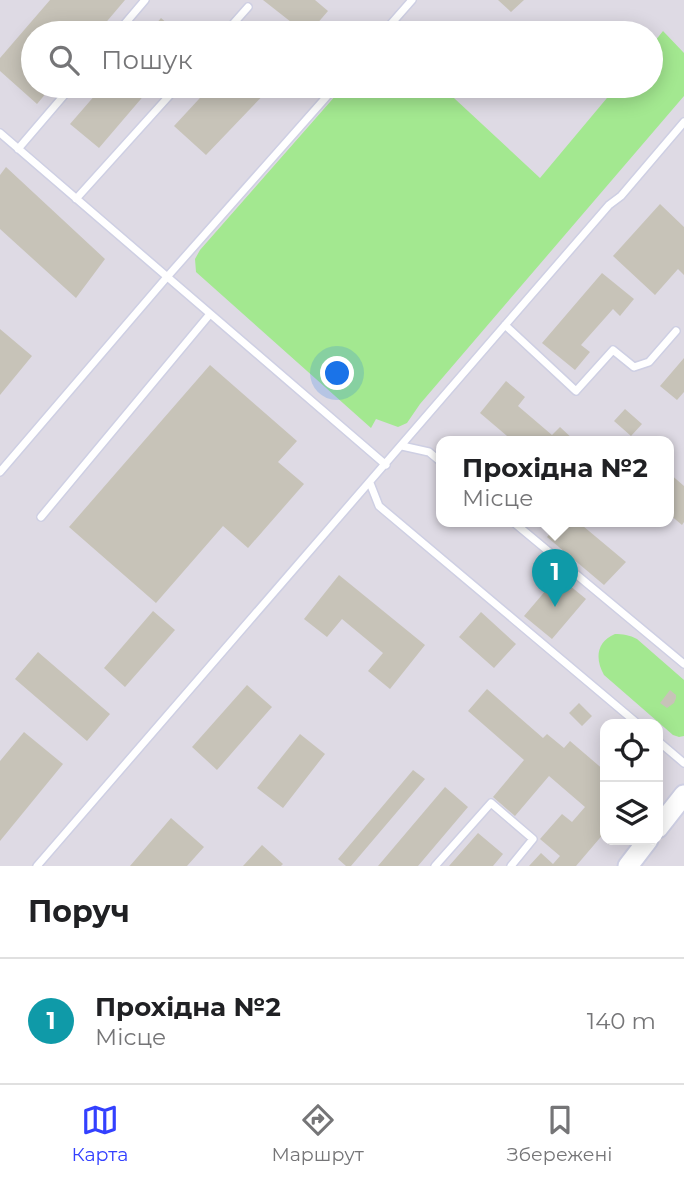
<!DOCTYPE html>
<html lang="uk">
<head>
<meta charset="utf-8">
<style>
	:root { --surface:#fff; --page:#f2f2f2; --text:#202124; --muted:#757577; --line:#e0e0e0; --accent:#3340ff }
	body { margin:0; font-family:Montserrat,sans-serif; background:var(--page); color:var(--text) }
	.controls { position:absolute; right:21px; bottom:21px; display:grid; overflow:hidden; border-radius:14px; box-shadow:0 4px 18px #0003 }
	.controls button { width:63px; height:63px; display:grid; place-items:center; padding:0; border:0; border-bottom:2px solid var(--line); background:var(--surface); color:var(--text); font:35px sans-serif }
	.you { position:absolute; left:338px; top:374px; width:24px; height:24px; margin:-18px; border:5px solid #fff; border-radius:50%; background:#1a73e8; box-shadow:0 0 0 10px #1a73e833 }
	.badge { display:grid; place-items:center; width:46px; height:46px; border-radius:50%; background:var(--accent); color:#fff; font-size:23px; font-weight:700 }
	.pin { position:absolute; translate:-50% -58px; filter:drop-shadow(0 2px 4px #0008) }
	.pin::after { content:''; position:absolute; top:37px; width:24px; height:21px; background:inherit; clip-path:polygon(0 0,100% 0,50% 100%) }
	.popup { position:absolute; left:436px; top:436px; width:238px; height:91px; box-sizing:border-box; display:grid; place-content:center; border-radius:14px; background:var(--surface); filter:drop-shadow(0 2px 5px #0005); font-size:23px; white-space:nowrap; color:var(--muted) }
	.popup b { font-size:26px; color:var(--text) }
	.popup::after { content:''; position:absolute; left:50%; top:100%; margin-left:-14px; border:14px solid transparent; border-top-color:var(--surface) }
	.list { margin:0; padding:0; list-style:none }
	h2 { display:flex; justify-content:space-between; align-items:center; height:91px; margin:0; padding:0 28px; font-size:30px }
	h2 small { font-size:23px; font-weight:400; color:var(--muted) }
	.list li { display:grid; grid-template-columns:46px 1fr auto; gap:21px; align-items:center; box-sizing:border-box; height:126px; padding:0 28px; border-top:2px solid var(--line) }
	.list b { display:block; font-size:26px; white-space:nowrap }
	.list p { margin:0; font-size:23px; white-space:nowrap; color:var(--muted) }
	.list em { font-size:23px; font-style:normal; color:var(--muted) }
	.icon { flex:none; width:38px; height:38px; fill:none; stroke:currentColor; stroke-width:2; stroke-linecap:round; stroke-linejoin:round }
	.map { position:relative; flex:none; width:684px; height:866px; overflow:hidden }
	.search { position:absolute; background:var(--surface); box-shadow:0 4px 18px #0003; left:21px; right:21px; top:21px; height:77px; display:flex; align-items:center; gap:18px; box-sizing:border-box; padding:0 24px; border-radius:38px; color:var(--muted); font-size:26px }
	.sheet { height:217px; background:var(--surface) }
	nav { display:flex; justify-content:space-around; align-items:center; box-sizing:border-box; height:98px; border-top:2px solid var(--line); background:var(--surface); font-size:19px; color:var(--muted) }
	nav a { display:grid; justify-items:center; gap:4px }
	nav .on { color:var(--accent) }
	.map>svg:first-child { display:block }
	.industrial { fill:#dedae4; fill-rule:evenodd }
	.green { fill:#a3e890 }
	.building { fill:#c7c3b8 }
	.lines { fill:none; stroke-linecap:round; stroke-linejoin:round }
	.lane-casing { stroke:#cecfe3; stroke-width:10 }
	.secondary-casing { stroke:#cecfe3; stroke-width:23 }
	.lane { stroke:#fff; stroke-width:7 }
	.secondary { stroke:#fff; stroke-width:19 }
</style>
</head>
<body>
<div class="map">
<svg width="684" height="866" viewBox="0 0 684 866">
	<rect width="100%" height="100%" fill="#ece6d8"/>
	<path class="industrial" d="M0,0H684V866H0ZM33,33H651V86H33ZM441,441H669V521H441ZM605,724H658V840H605Z"/>
	<path class="green" d="M663,31L684,53V96L420,404L407,423L398,427L376,419L371,428L196,272L195,259L200,250L344,86H441L540,178L617,86H651V46Z
		M615,634C622,634 630,635 637,639L684,680V736L679,737L673,735L604,675C595,659 596,642 615,634Z"/>
	<path class="building" d="M50,0H125L97,33H33V86H52L37,104L0,71V58Z
		M263,0H315L328,11L309,33H305Z
		M498,0H524L511,12Z
		M161,18L178,33H148Z
		M103,86H152L99,148L70,124Z
		M211,86H272L206,155L174,126Z
		M6,167L105,259L76,298L0,229V175Z
		M660,204L684,227V275L678,269L655,295L613,256Z
		M602,273L634,299L620,316L613,309L581,345L590,352L575,370L542,343Z
		M0,329L32,356L0,395Z
		M684,358V392L677,400L660,386Z
		M210,365L297,441L278,462L304,484L248,548L223,526L156,603L69,527Z
		M506,381L525,397L518,406L552,435L560,427L575,441H513L480,413Z
		M625,409L642,424L631,436L614,421Z
		M669,473L684,486V522L682,525L669,514Z
		M561,521H577L626,562L604,585L547,537Z
		M339,575L425,645L390,689L368,671L383,653L342,619L327,637L304,619Z
		M558,576L586,599L552,639L524,616Z
		M153,611L175,630L125,687L104,668Z
		M481,612L516,644L494,668L459,637Z
		M38,652L110,714L87,741L15,679Z
		M247,685L272,707L217,770L192,747Z
		M487,689L543,738L547,734L564,748L570,741L605,771V832L576,866H529L541,853L553,864L560,856L540,839L562,814L572,822L585,807L549,776L515,816L493,797L524,760L468,711Z
		M670,690L676,695V698L674,703L667,708L660,703Z
		M579,703L592,716L582,726L569,713Z
		M24,732L63,764L0,841V761Z
		M300,734L325,754L283,808L257,788Z
		M413,770L425,779L351,866H346L338,859Z
		M445,787L468,807L418,866H378Z
		M171,818L204,847L187,866H130Z
		M478,833L503,854L493,866H449Z
		M262,845L283,864L281,866H243Z"/>
	<g class="lines">
		<defs>
			<path id="lane" d="M117,33L145,0
				M225,33L248,7
				M383,33L412,0
				M0,133L386,465
				M18,149L72,86
				M76,199L178,86
				M505,325L576,391L613,350L634,367L649,362L676,331
				M402,446L429,452L441,462
				M0,472L167,277L336,86
				M370,483L379,506L638,724
				M41,517L210,314
				M512,521L684,664
				M658,741L684,763
				M37,866L609,205L621,196L684,122
				M435,866L491,803L533,839L511,866"/>
			<path id="secondary" d="M658,828L684,795
				M628,866L648,840"/>
		</defs>
		<use href="#lane" class="lane-casing"/>
		<use href="#secondary" class="secondary-casing"/>
		<use href="#lane" class="lane"/>
		<use href="#secondary" class="secondary"/>
	</g>
</svg>
<div class="controls">
<button><svg class="icon" aria-label="locate" viewBox="0 0 24 24"><circle cx="12" cy="12" r="6"/><path d="M12 2v4M12 18v4M2 12h4M18 12h4"/></svg></button>
<button><svg class="icon" aria-label="layers" viewBox="0 0 24 24"><path d="M12 4l9 5-9 5-9-5zM3 14l9 5 9-5"/></svg></button>
</div>
<div class="you"></div>
<div class="pin badge" style="left:555px;top:607px;background:#0f9aa8">1</div>
<div class="popup"><b>Прохідна №2</b>Місце</div>
<div class="search"><svg class="icon" aria-label="search" viewBox="0 0 24 24"><circle cx="10" cy="10" r="6"/><path d="M15 15l6 6"/></svg>Пошук</div>
</div>
<section class="sheet">
<h2>Поруч<small></small></h2>
<ul class="list">
<li><span class="badge" style="background:#0f9aa8">1</span><div><b>Прохідна №2</b><p>Місце</p></div><em>140 m</em></li>
</ul>
</section>
<nav>
<a class="on"><svg class="icon" aria-label="map" viewBox="0 0 24 24"><path d="M3 6l6-2 6 2 6-2v14l-6 2-6-2-6 2zM9 4v14M15 6v14"/></svg>Карта</a>
<a><svg class="icon" aria-label="directions" viewBox="0 0 24 24"><path d="M12 3l9 9-9 9-9-9zM9 14v-3h6M13 9l2 2-2 2"/></svg>Маршрут</a>
<a><svg class="icon" aria-label="saved" viewBox="0 0 24 24"><path d="M7 4h10v16l-5-4-5 4z"/></svg>Збережені</a>
</nav>
</body>
</html>
